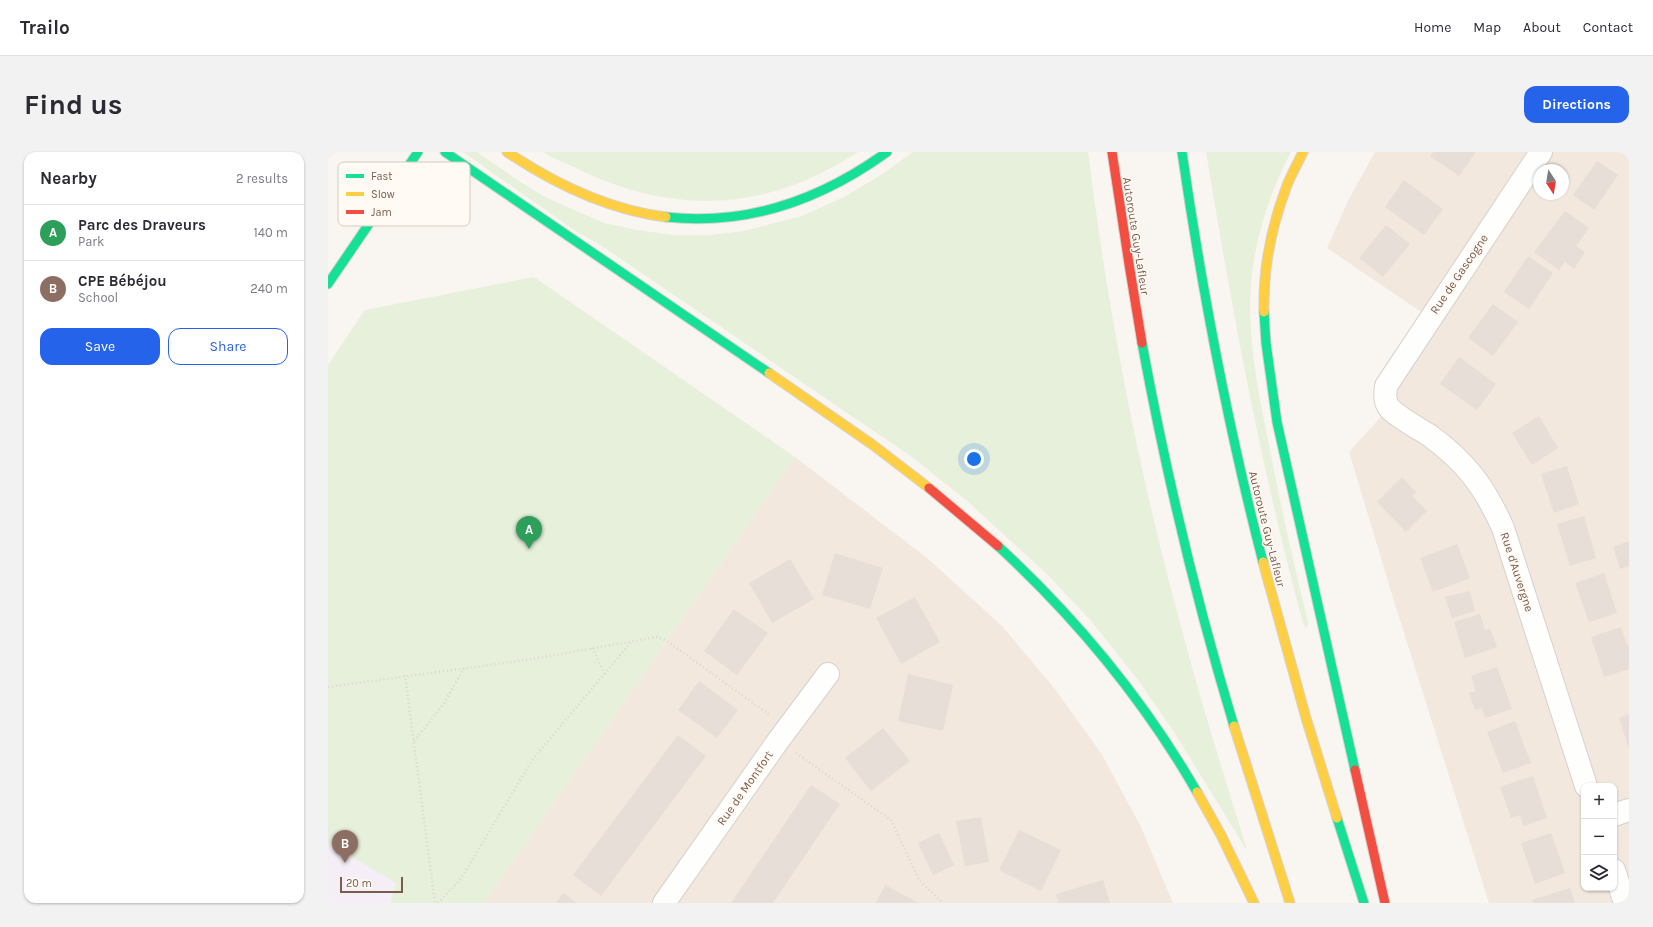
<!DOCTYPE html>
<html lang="en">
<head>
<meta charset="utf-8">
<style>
	:root { --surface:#fff; --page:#f2f2f3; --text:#2b2b33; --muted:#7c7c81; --line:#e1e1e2; --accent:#2563eb }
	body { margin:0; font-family:Karla,sans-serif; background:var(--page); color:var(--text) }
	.controls { position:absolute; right:12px; bottom:12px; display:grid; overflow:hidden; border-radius:8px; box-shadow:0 1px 3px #0004 }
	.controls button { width:36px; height:36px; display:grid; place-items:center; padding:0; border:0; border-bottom:1px solid var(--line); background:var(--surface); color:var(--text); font:20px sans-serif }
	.compass { position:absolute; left:1205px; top:12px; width:36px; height:36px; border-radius:50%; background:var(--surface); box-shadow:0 1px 3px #0004; rotate:168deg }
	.scale { position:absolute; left:12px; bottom:10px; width:63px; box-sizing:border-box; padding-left:4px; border:2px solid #7a5c4d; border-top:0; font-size:11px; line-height:14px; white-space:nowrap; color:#7a5c4d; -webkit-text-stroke:3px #fffaf3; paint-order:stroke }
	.you { position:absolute; left:646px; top:307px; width:14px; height:14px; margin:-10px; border:3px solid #fff; border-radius:50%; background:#1a73e8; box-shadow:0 0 0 6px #1a73e833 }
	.badge { display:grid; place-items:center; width:26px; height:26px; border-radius:50%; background:var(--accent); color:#fff; font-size:13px; font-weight:700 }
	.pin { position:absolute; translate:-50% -33px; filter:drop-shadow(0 1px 2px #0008) }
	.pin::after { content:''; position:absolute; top:21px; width:14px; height:12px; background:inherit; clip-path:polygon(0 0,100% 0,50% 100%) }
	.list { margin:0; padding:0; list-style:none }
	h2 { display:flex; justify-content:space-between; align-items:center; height:52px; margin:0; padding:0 16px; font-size:17px }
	h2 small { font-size:13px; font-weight:400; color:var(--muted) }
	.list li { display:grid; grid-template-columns:26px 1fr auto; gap:12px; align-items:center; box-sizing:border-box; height:56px; padding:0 16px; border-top:1px solid var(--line) }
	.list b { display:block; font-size:15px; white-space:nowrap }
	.list p { margin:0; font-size:13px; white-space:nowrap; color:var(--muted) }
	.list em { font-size:13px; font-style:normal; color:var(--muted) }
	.actions { display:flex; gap:8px; padding:12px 16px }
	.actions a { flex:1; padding:9px 0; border:1px solid var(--accent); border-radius:12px; text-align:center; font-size:14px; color:var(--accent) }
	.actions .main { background:var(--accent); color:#fff }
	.icon { flex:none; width:22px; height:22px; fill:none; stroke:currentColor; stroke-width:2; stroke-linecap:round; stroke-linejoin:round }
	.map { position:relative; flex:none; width:1301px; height:751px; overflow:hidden; border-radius:12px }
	header { display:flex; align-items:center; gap:24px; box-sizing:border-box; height:56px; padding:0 20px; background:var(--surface); border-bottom:1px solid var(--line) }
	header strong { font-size:19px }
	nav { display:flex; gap:22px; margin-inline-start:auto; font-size:14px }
	.intro { display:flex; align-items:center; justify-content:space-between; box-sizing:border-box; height:96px; padding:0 24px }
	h1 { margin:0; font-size:28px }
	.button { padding:10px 18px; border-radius:12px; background:var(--accent); color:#fff; font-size:14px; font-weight:700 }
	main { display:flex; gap:24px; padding:0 24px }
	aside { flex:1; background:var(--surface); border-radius:12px; box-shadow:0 1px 3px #0004 }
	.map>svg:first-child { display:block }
	.residential { fill:#f2e8de; fill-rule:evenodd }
	.education { fill:#f6eef6 }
	.green { fill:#e7f0db }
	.building { fill:#e6ded7 }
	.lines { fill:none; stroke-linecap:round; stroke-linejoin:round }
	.street-casing { stroke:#d7d1cb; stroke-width:24 }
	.fast-casing { stroke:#d9d2cb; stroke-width:11 }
	.slow-casing { stroke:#d9d2cb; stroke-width:11 }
	.jam-casing { stroke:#d9d2cb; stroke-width:11 }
	.path { stroke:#dcd5d0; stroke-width:2.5; stroke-dasharray:1 3; stroke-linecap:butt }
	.street { stroke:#fefefd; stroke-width:22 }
	.fast { stroke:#16e098; stroke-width:9 }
	.slow { stroke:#ffcf43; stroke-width:9 }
	.jam { stroke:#f24e42; stroke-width:9 }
	.labels { text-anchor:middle; stroke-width:3; stroke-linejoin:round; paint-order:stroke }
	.street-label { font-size:12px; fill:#7a5c4d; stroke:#fffaf3 }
	.key { fill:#fffaf3; stroke:#d7cbc1; stroke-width:1 }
	.key-label { font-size:11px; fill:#7a5c4d }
</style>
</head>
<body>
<header>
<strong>Trailo</strong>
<nav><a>Home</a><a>Map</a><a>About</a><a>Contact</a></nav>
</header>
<div class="intro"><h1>Find us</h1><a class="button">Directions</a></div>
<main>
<aside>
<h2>Nearby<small>2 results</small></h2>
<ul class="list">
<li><span class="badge" style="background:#2e9e5b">A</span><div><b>Parc des Draveurs</b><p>Park</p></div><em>140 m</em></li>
<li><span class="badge" style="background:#8d6e63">B</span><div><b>CPE Bébéjou</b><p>School</p></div><em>240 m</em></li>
</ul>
<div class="actions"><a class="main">Save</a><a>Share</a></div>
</aside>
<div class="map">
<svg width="1301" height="751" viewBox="0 0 1301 751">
	<rect width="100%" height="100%" fill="#f9f5f0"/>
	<path class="residential" d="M1047,0H1301V751H1161L1066,449L1021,300L1061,256L1056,247L1102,166L999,96L1021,47ZM1211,18H1235V42H1211ZM1256,634H1286V736H1256Z
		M467,305L599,406L674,474L726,536L773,601L812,673L845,751H156Z"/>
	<path class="education" d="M0,691L68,731L62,751H0Z"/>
	<path class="green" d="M135,0H149L191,29L219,46L276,71L309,78L346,83H383L416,79L474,64L516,45L553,23L585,0H760C780,161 811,322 854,478C873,551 896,623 918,695V697L846,580L810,528L764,470L720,423L639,349L584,305L274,94L246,78Z
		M215,0H530C442,58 351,64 256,20C243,13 227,8 215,0Z
		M878,0H963C944,36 931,74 925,114C916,175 930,239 942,298C953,356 966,413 980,470V474L978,476L975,471C933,316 904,158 878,0Z
		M206,125L467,305L156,751H62L68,731L0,691V213L37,158Z"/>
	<path class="building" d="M1105,0H1148L1131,24L1102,4Z
		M1269,9L1290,23L1266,58L1245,43Z
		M1076,28L1115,57L1096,83L1057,55Z
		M1237,59L1261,76L1248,94L1257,100L1246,117L1237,110L1231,118L1206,100Z
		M1058,73L1082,92L1055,125L1031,106Z
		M1200,104L1225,121L1201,157L1176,140Z
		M1165,152L1190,170L1165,204L1140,186Z
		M1131,205L1168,232L1149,258L1112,232Z
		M1211,264L1230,296L1204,313L1184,281Z
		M1239,314L1251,352L1226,361L1213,322Z
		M1074,325L1088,340L1084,344L1099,359L1078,380L1049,350Z
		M1256,364L1268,406L1242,414L1229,372Z
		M1301,389V414L1292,417L1285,395Z
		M1129,392L1142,426L1105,440L1092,406Z
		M507,401L555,416L542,457L494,443Z
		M462,407L486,447L444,471L421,431Z
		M1276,421L1289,461L1261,470L1247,431Z
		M1142,439L1147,459L1124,466L1117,445Z
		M587,445L612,490L573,512L548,466Z
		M406,457L440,481L409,523L376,499Z
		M1152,462L1157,478L1162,476L1169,495L1137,506L1126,470Z
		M1293,475L1299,493H1301V517L1276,525L1263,485Z
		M1169,515L1184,557L1157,566L1154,556L1147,558L1141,541L1148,539L1143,524Z
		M580,522L625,533L615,579L570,569Z
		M371,529L410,558L389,586L350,558Z
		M1301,562V596L1291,566Z
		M1187,569L1203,611L1175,621L1159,580Z
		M555,576L582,609L543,639L517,606Z
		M350,583L378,604L273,744L245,723Z
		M1205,624L1219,666L1195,674L1192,663L1183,666L1172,635Z
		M483,633L512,652L501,668L445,751H403Z
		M653,665L661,710L637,714L628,669Z
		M691,678L733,698L713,739L671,718Z
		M611,681L626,713L605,723L590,691Z
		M1223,681L1237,721L1207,732L1193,691Z
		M775,728L782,751H730L728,742Z
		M557,733L591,751H548Z
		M1242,736L1247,751H1205L1204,748Z
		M235,741L249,751H228Z"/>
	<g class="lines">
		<defs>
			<path id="street" d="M1213,0L1058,234C1057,242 1056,250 1062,257C1073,267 1088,275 1101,283C1138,310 1156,334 1175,376L1258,634
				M1286,663L1301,658
				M1286,718L1297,751
				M336,751L450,589L500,522"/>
			<path id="fast" d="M117,0L441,221
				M854,0C874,138 900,275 935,410
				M338,65C419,74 494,47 559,0
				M0,132L90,0
				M936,160L938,191L949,270L1027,618
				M814,191C838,321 868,448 906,574
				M670,394C748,466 816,548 869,640
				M1009,666L1036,751"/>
			<path id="slow" d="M179,0C227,32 280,58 338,65
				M936,160C935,119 943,77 957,39C961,26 969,13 975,0
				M441,221L545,293L601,336
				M935,410L978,566L1009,666
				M906,574L962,751
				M869,640L893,683L926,751"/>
			<path id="jam" d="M784,0L801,112L814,191
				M601,336L670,394
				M1027,618L1057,751"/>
		</defs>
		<use href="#street" class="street-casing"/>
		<use href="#fast" class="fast-casing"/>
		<use href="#slow" class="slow-casing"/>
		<use href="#jam" class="jam-casing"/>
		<path class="path" d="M264,496L277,522
			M77,523L107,751
			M0,535L198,508L329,485L339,489L443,564
			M86,589L115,553L136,516
			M468,601L563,668L591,728L615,751
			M110,751L132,728L205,607L304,489"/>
		<use href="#street" class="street"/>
		<use href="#fast" class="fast"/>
		<use href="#slow" class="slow"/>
		<use href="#jam" class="jam"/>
	</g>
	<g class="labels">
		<g class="street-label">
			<text transform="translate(808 84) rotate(81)" y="4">Autoroute Guy-Lafleur</text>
			<text transform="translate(1131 122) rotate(-56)" y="4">Rue de Gascogne</text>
			<text transform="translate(939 377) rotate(76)" y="4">Autoroute Guy-Lafleur</text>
			<text transform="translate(1189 420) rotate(72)" y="4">Rue d'Auvergne</text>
			<text transform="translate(417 636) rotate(-55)" y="4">Rue de Montfort</text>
		</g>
	</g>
	<rect x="10" y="10" width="132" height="64" rx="6" class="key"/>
	<rect x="18" y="22" width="18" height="4" fill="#16e098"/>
	<rect x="18" y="40" width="18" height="4" fill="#ffcf43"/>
	<rect x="18" y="58" width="18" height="4" fill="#f24e42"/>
	<g class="key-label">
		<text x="43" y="28">Fast</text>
		<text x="43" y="46">Slow</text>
		<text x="43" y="64">Jam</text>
	</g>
</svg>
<div class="controls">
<button>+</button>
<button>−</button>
<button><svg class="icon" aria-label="layers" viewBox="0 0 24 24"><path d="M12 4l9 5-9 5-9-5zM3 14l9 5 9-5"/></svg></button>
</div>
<svg class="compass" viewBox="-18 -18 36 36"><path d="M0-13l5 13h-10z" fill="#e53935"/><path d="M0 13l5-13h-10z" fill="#7c7c81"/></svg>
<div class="scale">20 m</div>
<div class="you"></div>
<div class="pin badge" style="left:201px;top:397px;background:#2e9e5b">A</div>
<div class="pin badge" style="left:17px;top:711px;background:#8d6e63">B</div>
</div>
</main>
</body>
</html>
